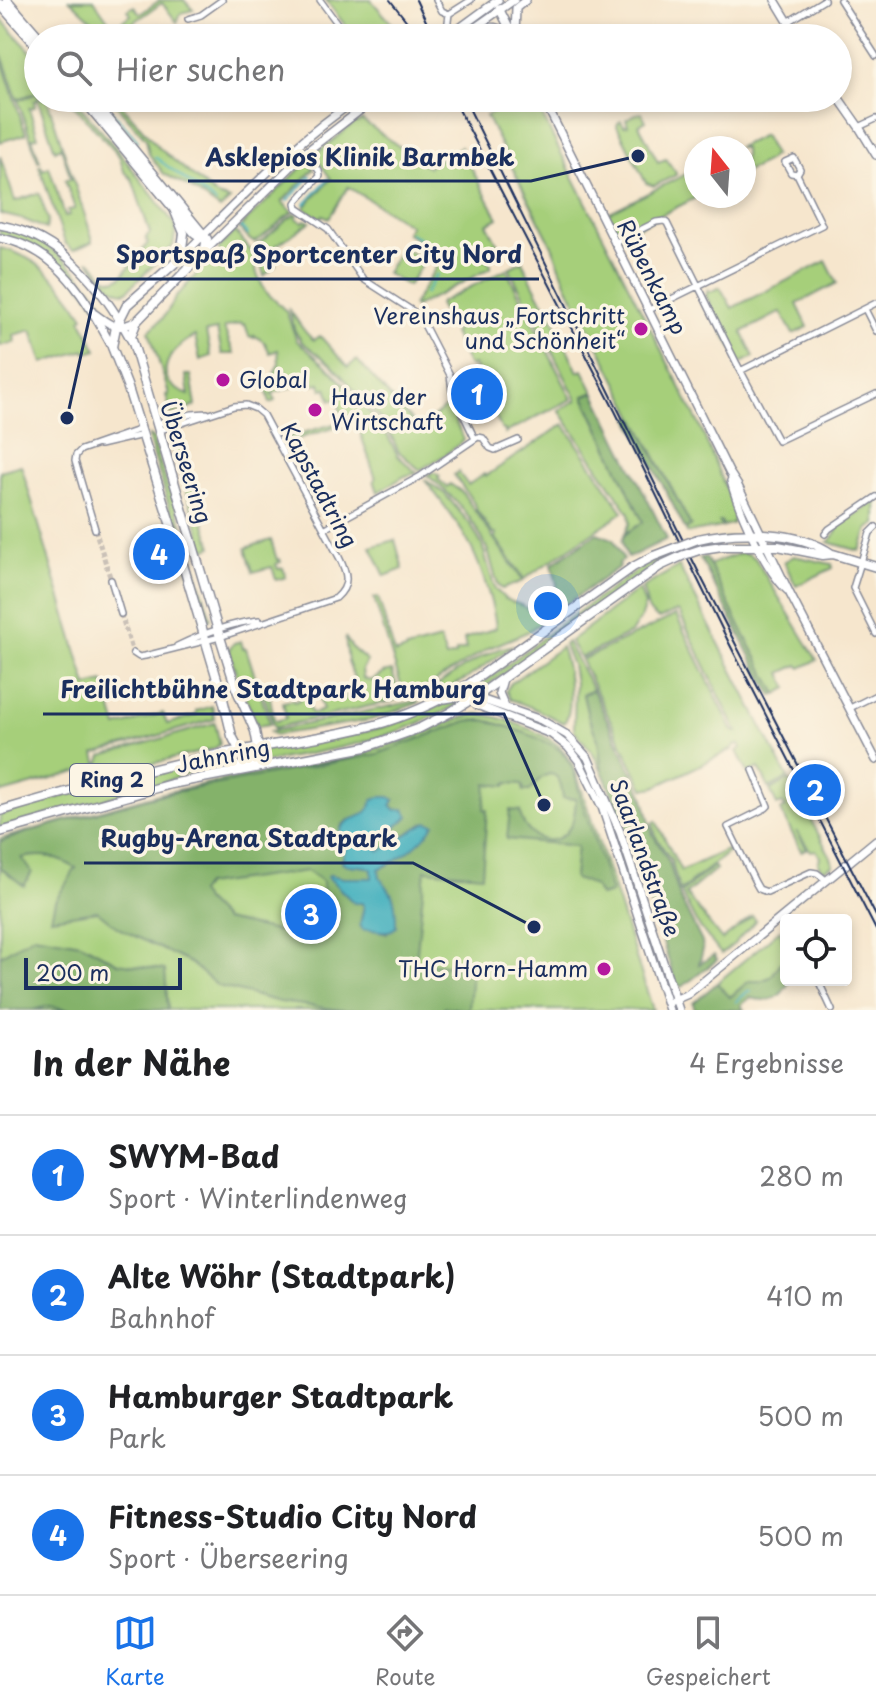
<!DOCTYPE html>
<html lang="de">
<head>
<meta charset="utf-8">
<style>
	:root { --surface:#fff; --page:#f6f6f6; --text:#202124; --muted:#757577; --line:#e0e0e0; --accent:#1a73e8 }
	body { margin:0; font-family:"Playpen Sans",sans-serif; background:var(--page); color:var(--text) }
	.controls { position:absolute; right:24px; bottom:24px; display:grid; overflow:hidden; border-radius:8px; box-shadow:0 4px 12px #0003 }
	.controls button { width:72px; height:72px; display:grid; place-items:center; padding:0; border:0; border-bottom:2px solid var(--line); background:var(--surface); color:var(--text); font:40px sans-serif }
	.compass { position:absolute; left:684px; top:136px; width:72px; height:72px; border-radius:50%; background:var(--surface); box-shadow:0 4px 12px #0003; rotate:343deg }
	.scale { position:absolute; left:24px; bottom:20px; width:158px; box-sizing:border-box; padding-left:8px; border:4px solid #1b2f5e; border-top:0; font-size:22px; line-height:28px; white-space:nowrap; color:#1b2f5e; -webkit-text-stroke:6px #fcf5e5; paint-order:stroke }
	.you { position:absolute; left:548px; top:606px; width:28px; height:28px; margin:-20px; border:6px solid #fff; border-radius:50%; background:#1a73e8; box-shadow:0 0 0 12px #1a73e833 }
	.badge { display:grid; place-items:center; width:52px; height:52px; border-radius:50%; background:var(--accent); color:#fff; font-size:26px; font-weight:700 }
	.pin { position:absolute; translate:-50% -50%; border:4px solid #fff; box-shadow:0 2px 8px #0006 }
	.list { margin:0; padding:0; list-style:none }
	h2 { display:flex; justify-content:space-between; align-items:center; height:104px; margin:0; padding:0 32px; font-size:34px }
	h2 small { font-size:26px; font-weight:400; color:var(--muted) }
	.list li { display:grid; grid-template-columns:52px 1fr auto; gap:24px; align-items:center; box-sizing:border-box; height:120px; padding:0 32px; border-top:2px solid var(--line) }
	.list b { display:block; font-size:30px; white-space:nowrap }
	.list p { margin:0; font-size:26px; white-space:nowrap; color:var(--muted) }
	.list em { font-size:26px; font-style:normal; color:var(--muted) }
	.icon { flex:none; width:44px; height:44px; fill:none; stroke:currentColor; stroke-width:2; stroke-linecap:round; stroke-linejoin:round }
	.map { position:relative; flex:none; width:876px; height:1010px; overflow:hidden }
	.search { position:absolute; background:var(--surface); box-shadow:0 4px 12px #0003; left:24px; right:24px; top:24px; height:88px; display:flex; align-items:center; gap:20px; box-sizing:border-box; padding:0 28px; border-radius:44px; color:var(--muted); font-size:30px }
	.sheet { height:584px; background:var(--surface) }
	nav { display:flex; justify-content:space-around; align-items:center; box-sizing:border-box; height:112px; border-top:2px solid var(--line); background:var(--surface); font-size:22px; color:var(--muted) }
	nav a { display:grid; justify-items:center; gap:4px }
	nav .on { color:var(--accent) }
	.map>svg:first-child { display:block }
	.green { fill:#a6cf7a; stroke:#607f6c; stroke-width:2 }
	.forest { fill:#84b26a; stroke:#507064; stroke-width:2; fill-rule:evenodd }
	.water { fill:#40afbd; stroke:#2e6f8e; stroke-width:2 }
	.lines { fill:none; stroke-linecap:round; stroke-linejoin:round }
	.stream { stroke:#40afbd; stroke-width:2 }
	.street-tunnel { stroke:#cac1b7; stroke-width:5; stroke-dasharray:5 2.5; stroke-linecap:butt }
	.street-casing { stroke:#888a96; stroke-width:8 }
	.secondary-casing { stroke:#888a96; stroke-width:10 }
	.primary-casing { stroke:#888a96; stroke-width:11 }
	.street { stroke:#fff; stroke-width:5 }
	.secondary { stroke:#fff; stroke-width:7 }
	.primary { stroke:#fff; stroke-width:8 }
	.tram { stroke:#1b2f5e; stroke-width:2 }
	.rail { stroke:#1b2f5e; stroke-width:2 }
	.primary-bridge-casing { stroke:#888a96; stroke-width:11; stroke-linecap:butt }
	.primary-bridge { stroke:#fff; stroke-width:8 }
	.poi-dot { fill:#b5179e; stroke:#fcf5e5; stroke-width:3 }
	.labels { text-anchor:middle; stroke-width:7; stroke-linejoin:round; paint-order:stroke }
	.shield { fill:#fcf5e5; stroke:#5e6a86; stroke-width:2 }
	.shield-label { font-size:20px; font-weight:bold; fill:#1b2f5e }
	.street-label { font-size:22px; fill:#1b2f5e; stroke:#fcf5e5 }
	.poi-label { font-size:22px; fill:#1b2f5e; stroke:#fcf5e5; text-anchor:end }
	.leader { fill:none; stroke:#1b2f5e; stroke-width:3 }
	.callout-dot { fill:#1b2f5e; stroke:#fcf5e5; stroke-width:3 }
	.callout-label { font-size:24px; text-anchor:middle; font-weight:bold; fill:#1b2f5e; stroke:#fcf5e5; stroke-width:7; stroke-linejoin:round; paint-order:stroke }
</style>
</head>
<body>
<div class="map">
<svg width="876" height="1010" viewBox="0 0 876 1010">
	<rect width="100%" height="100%" fill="#fcf5e5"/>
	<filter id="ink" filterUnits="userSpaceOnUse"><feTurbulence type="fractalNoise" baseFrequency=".0125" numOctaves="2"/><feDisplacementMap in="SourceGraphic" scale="16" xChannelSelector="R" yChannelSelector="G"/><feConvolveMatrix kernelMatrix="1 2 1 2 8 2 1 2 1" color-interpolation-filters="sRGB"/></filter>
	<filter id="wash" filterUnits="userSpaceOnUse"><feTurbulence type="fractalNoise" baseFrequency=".006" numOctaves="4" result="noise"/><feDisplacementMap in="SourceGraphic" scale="32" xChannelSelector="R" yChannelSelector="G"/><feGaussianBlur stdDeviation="1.8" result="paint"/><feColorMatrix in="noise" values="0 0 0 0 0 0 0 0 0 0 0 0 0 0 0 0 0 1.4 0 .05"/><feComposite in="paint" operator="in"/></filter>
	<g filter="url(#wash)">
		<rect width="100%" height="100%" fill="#f6e6cd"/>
		<path class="green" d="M70,0H94L113,27L131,15L128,10L134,6L140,14L160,0H184L193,10L181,13L177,22L162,3L111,38Z
			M326,0H371L404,37L352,38L350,32Z
			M0,16L8,27L38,59V77L34,84L38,92L17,99L0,49Z
			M0,55L26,134L0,142Z
			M38,93V98L47,99L92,237V242L73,250L65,243L39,166L41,165L43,170L49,167L65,216L69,215L68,210L75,209L65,180L71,179L61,147L55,150L38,100L34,101L35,107L29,108L38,137L32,138L40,161H38L18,100Z
			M67,98H73L120,153L173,222L176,228L173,246L126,292C109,292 99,274 89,261H91L106,278L115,280L121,277L148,243L146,237L150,233L132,179L124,171L119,156Z
			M110,98H116L158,147L217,196L230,200L220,209L189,187L164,174L149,154L146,139Z
			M502,98H533L700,426L736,514L732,524L724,526L721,522H719L722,527L687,533L685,529L691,526L567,285L552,246L486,116L505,106Z
			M642,113L646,121L639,125L658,162L666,159L676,173V175L654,186L646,183L617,126L618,123L621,121L624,126L628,125L626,119L636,114Z
			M362,120L428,167L460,147L498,218L487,224L504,256L484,258L491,264V268L415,307L413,305L443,256L406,233L410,225L348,187L329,218L323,215L320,218L304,208L331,179L314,155L356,122L357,123Z
			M763,135L774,155L766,162L744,173V148H737Z
			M0,156L15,201L39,193L48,220L46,229L25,220L0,214Z
			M307,162L314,169L282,202L293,212C285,216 259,242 254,242C250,242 242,231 239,228Z
			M696,169V196H699L620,236L608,213Z
			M296,214L298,215L296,218L303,222L305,220L310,222L267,252L276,265L264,276L256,245C271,236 281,222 296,214Z
			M0,228C8,230 17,231 25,234C58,247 81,276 103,302L97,307C74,273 42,241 0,235Z
			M235,231L253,253L257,274L265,291L286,311L297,341L330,369L383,427L398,456L417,473L405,476L378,492L374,480L376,479L359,429L363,427L357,421L290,441L288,437L348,420L347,414L342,415L337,399L331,400L327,388L322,389L320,383L314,385L312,381L270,394H273L275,401L270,403L266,388L293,379L292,377L282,380L286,371L282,369L275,382L272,383L271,380L279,363L278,350L270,353L265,343L254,335V338L249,336L245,324L242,325L241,323L224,328L234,354H222L217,330L206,332L211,356L200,360L195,336C167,350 149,381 189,395L186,375H191L196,406L171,414L166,395L169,394L149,331L163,318L177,296L209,260H216L219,258V248Z
			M402,247L424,261L408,286L386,273Z
			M0,248C38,256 64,285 84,317L81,319L97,350L86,353L85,350L43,363L32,330L14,335L15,342L0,346Z
			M522,261C529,274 541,303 550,312L578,372L583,370L594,392L584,397L644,523L625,533L630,523L629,513L559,410L577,400L509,268Z
			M826,261L837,283L797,304L808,327L793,334L781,312L742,332L754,357L741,363L724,334L706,296L708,289L710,292L720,287L732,308Z
			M506,269L572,399L505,433V430H502L491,407L493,404H489L472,371L473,370L477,376H479L474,365L469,366L453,333L456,331L454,327L451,328L439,304L441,302Z
			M289,310C298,319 302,332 314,340L320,336L348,367L357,360L419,429L448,405L464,440L445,455L420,470L398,451L388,428L332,365L302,342L295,331Z
			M564,424L623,512L524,579L495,537L496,534H493L476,509V506L454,475L458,472L468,485L484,474L486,476Z
			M174,432L177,434L212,547L205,550L171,442Z
			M149,436L153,439L168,487L174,499L211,619L206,620L187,565L149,440Z
			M21,465L87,686L104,682L117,727L163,713L167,724L196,715V711L212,706L215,719L95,754L98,766L2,793L0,786V471Z
			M433,472L440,476L438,479L447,487L450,484L462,492L523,581L502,589L499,586C493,574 492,561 487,549C474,518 453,496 427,475Z
			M424,479L445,494L471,525L482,545L495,589L505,599L523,606L543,621L527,632L489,648L417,693L404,695L374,598L378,597L395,654L406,650V649L440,640L446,658L456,655V652L466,649L464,639L496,628C494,606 479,559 467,540C455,518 439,498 424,479Z
			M876,501V524L868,529L860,551L828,542L833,538L839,526Z
			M739,537L740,539C710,541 685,550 658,562L484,688L479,686L557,627L643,566C673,550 705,541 739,537Z
			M271,540L277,560L280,559L281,562L276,564L278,569L283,568L286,577L276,580L272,567L253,572L246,548Z
			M395,540L403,569L385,576L371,547Z
			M740,553L748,554L755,558L817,660L801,668L798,665L781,673L788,688L777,694L740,627L709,565Z
			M794,556L832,564L833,568L796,586L784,562Z
			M679,566L788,778L769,788L759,768L748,773L737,751L741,748L739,744L733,747V749L655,787L644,789L581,660L676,615L733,731L737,732L679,612L677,611L659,619C643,611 649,603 642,588Z
			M639,589L645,605L640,619L631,633L580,658L570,641Z
			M345,637L353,649L367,661L362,669L363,678C372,684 375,678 383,673C385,672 389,672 392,671L400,697L396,700L274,728L261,685L264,684L267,693L269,692L274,719L276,721L286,718L283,702L293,700L294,702L299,700V698L306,696L311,712L313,714L323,710L319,697L342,690L348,700L357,697L352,679L354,678L348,662Z
			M241,641L243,648H246L270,724L257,726L237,677L229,649L234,643Z
			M567,642L593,690L583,695L588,716L598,740L602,771L593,753L574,730L575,683L572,665L564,645Z
			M514,645L466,679L422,701L424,694C451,677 482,651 514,645Z
			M561,647C568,665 575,708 564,723L533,708L510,699L506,691L511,683Z
			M466,698C457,706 446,711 434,716C381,743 323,751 265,762L258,761L261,750C302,743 344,738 384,727C412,719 438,703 466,698Z
			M415,701L418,703L370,720L275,735L270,732Z
			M477,714C499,715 542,732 559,746C565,752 570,759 574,766L653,1010H0V839L159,794L232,778L346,758L399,742L458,719Z
			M215,723L220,744L214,749L99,776L97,770L102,756Z
			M224,757L226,764L197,770L165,782L0,828V815L73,793Z
			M789,780L831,857L833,865L823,870L818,864L820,857L816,850L811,851L796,831L807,849L801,851L781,811L786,807L782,803L777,805L770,790Z
			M656,821L681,871L728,849L731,850L680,891L671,860L656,837L653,823Z
			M714,866L716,869L686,894L722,940L752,916L756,920L734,944L721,954L696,922L681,893Z
			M780,930L786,955L771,977L760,981H749L729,998L717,983Z"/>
		<path class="forest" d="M594,392L667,539L628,558C616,534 624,535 643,522L584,396Z
			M634,417L691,526L685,529L629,418Z
			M597,533L613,539L624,560L618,564L619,567L551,615L550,613L557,585L552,564Z
			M706,557L740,627L777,694L773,696L759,672L700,558Z
			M593,690L643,795L653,834L669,862L680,898L702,942L703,950L699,964L714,955L717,960L682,987L676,984L626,827L602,771L598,740L588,716L583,694Z
			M484,720C502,724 551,740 563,753C575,766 578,788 583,805C593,834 602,864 611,893L600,896C596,886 587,881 576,880L574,877L577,846L507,839L510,810L520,811C523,839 557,853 571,825C575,818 575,808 576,799L563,798C560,767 546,768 530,791H524L522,784L507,783L506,786L487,784L484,809L487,810L482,875L425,870L416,962L472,968L469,1010L444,1007L443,1010H404L393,1006L391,1010H341L280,1002L218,986L190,963L118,928L97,911L51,918L55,901L76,868C55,857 46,853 22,858L32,872L24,886L0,867V842L34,830L159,795L377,754L467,721ZM394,800L391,805L396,810L376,847L380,851L426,822L388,865L379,869V878L386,886L387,933L360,925L364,906L362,903C348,902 337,886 330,875L343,878H372V869C363,863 351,869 343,862L346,845L340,831L342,825L349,820L357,819L371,808ZM307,871L323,882L320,911L302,928L276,931L224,920L205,901L199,893L205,885Z
			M34,935L81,943L118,963L165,970L168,1010H73L49,1006L33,1010H0V956Z
			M786,955V980H790C781,1000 770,1003 750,998L741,1005L744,1010H695L693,1003L717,983L730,997L749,981H760L771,977Z"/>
		<path class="water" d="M380,797H390L394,800L391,806L396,810L404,809L409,816L378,841L376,847L380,851L427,822L435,824C421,844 401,859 379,869L380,878C396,895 396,905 396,927C387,936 374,928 363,930L360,925L364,906L362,903H354L328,877L330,875L343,878H372V869C363,863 351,869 342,862L346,845L340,831C348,812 366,824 373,800Z"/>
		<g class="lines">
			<path class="stream" d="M100,98L138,141
				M155,157L216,203
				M287,201L311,176
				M305,204L328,179
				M241,227L248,235
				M410,233L444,253
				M425,294L437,274
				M736,1002L747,992H751"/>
		</g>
	</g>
	<g filter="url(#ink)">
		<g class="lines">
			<path class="street-tunnel" d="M95,529L111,580
				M121,614L133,653"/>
			<defs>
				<path id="street" d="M320,0L348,38
					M436,0L442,11L449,14
					M840,0L876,56
					M449,14L471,0
					M188,19L201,15L222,0
					M788,22L824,0
					M446,37L449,14
					M859,127L876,119
					M306,152L319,171L320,176L298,200L296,203L297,208L328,229L363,279L419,315L450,375L452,391L475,439
					M614,243L656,222L664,221L667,223L737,364L778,441L876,394
					M865,309L876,331
					M649,310L822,225L797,174L791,173L785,162L794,158L800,169L797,174
					M742,370L876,303
					M156,424L192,414L207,413
					M100,445L143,435
					M876,527L870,533L853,588L876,634
					M95,529L75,461L76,455L81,450L141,429
					M324,529L419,477L478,437L483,438L490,448L495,450L518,440
					M825,534L829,529L876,497
					M111,580L121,614
					M177,646C202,634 231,623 259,620
					M133,653L139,657L145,656L220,637L336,598C351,585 347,573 339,557L263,415L256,409L246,405L234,406L158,431
					M850,708L876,695
					M753,770L768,806L766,808L728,827L755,882L759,889L767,892L811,872L817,873L826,880
					M818,980L832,1010"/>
				<path id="secondary" d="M775,0L798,38
					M499,8L513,36
					M474,29C490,26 500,25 512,38
					M515,36L516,8L526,0
					M446,38L498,0
					M460,38L514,0
					M838,97L859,127L876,155
					M543,98L729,472L738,486L789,592L876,760
					M178,214L194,233L203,239
					M0,225C62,236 102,287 131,340
					M0,238C58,248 87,300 112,347
					M204,252L306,152L376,98
					M178,260C236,204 291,143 359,98
					M95,314C113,327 116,331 137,321
					M731,481C739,511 765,569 787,590
					M503,679L499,693L505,707
					M470,697L477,705L551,734L568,747L579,761L602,807L669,1010
					M445,699L469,695L541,720L567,735L588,758L620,832L679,1010
					M672,1001L688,994L876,840"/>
				<path id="primary" d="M7,0L40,38
					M0,4L38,47
					M82,98L174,209L184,233L182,248L176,262L127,305L116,327L112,347L127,385L181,558L223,699L232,736L244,759L252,764L261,766
					M91,98L207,239L204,252L137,321L131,336L220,637L236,688L255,731L258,747L256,755L232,772
					M698,539C736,530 799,530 832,554
					M702,549L722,546H778L823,555L833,554L876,567
					M0,811C74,789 149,769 225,753C274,744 326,738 375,725C408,716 439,701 469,684L633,567L654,556
					M0,832L171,784L366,747L420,728L451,712L486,690L660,566"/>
			</defs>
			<use href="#street" class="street-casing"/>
			<use href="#secondary" class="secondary-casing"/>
			<use href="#primary" class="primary-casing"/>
			<use href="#street" class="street"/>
			<use href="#secondary" class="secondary"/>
			<use href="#primary" class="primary"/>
			<path class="tram" d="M416,0L434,38
				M464,98L701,577L876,916"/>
			<path class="rail" d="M390,0L420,38
				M453,98L615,411L729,643L876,930"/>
			<defs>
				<path id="primary-bridge" d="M654,556L698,539
					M660,566L684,555L702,549"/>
			</defs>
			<use href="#primary-bridge" class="primary-bridge-casing"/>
			<use href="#primary-bridge" class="primary-bridge"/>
		</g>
	</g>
	<g class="poi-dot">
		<circle cx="641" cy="329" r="8"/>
		<circle cx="223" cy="380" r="8"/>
		<circle cx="315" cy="410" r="8"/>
		<circle cx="604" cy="969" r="8"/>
	</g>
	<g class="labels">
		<rect class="shield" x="70" y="764" width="84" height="32" rx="6"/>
		<g class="shield-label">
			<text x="112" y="787">Ring 2</text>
		</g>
		<g class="street-label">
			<text transform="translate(652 277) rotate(63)" y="8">Rübenkamp</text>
			<text transform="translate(186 462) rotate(73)" y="8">Überseering</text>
			<text transform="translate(319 485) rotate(62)" y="8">Kapstadtring</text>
			<text transform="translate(223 756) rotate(-11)" y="8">Jahnring</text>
			<text transform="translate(645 858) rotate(70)" y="8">Saarlandstraße</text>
		</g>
		<g class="poi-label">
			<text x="625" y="324">Vereinshaus „Fortschritt<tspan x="625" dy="25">und Schönheit“</tspan></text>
			<text x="239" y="388" text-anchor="start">Global</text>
			<text x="331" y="405" text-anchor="start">Haus der<tspan x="331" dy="25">Wirtschaft</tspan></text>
			<text x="588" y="977">THC Horn-Hamm</text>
		</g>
	</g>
	<path class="leader" d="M638 156L531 181H188M67 418L98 279H539M544 805L504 714H43M534 927L413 863H84"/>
	<g class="callout-dot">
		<circle cx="638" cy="156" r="8"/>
		<circle cx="67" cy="418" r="8"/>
		<circle cx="544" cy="805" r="8"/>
		<circle cx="534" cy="927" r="8"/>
	</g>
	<g class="callout-label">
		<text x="360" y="166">Asklepios Klinik Barmbek</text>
		<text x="319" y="263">Sportspaß Sportcenter City Nord</text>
		<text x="273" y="698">Freilichtbühne Stadtpark Hamburg</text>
		<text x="249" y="847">Rugby-Arena Stadtpark</text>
	</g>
</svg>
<div class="controls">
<button><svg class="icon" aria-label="locate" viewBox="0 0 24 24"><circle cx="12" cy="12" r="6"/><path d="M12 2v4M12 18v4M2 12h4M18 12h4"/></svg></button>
</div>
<svg class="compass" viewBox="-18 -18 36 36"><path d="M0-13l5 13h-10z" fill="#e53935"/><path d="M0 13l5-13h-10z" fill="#757577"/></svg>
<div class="scale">200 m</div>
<div class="you"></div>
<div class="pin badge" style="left:477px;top:394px">1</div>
<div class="pin badge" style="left:815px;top:790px">2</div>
<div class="pin badge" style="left:311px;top:914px">3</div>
<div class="pin badge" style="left:159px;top:554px">4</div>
<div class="search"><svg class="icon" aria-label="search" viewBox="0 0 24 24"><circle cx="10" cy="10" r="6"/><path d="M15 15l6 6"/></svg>Hier suchen</div>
</div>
<section class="sheet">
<h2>In der Nähe<small>4 Ergebnisse</small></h2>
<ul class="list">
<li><span class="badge">1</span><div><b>SWYM-Bad</b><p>Sport · Winterlindenweg</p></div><em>280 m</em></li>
<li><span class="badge">2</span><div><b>Alte Wöhr (Stadtpark)</b><p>Bahnhof</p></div><em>410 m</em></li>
<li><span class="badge">3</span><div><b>Hamburger Stadtpark</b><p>Park</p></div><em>500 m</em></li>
<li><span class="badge">4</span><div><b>Fitness-Studio City Nord</b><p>Sport · Überseering</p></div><em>500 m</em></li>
</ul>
</section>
<nav>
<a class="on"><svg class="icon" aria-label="map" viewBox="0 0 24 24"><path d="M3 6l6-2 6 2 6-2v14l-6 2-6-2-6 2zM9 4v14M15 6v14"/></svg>Karte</a>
<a><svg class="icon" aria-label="directions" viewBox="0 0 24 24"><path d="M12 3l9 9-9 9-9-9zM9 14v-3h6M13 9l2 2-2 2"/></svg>Route</a>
<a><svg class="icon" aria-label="saved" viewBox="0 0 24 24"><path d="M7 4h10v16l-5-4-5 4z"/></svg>Gespeichert</a>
</nav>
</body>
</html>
